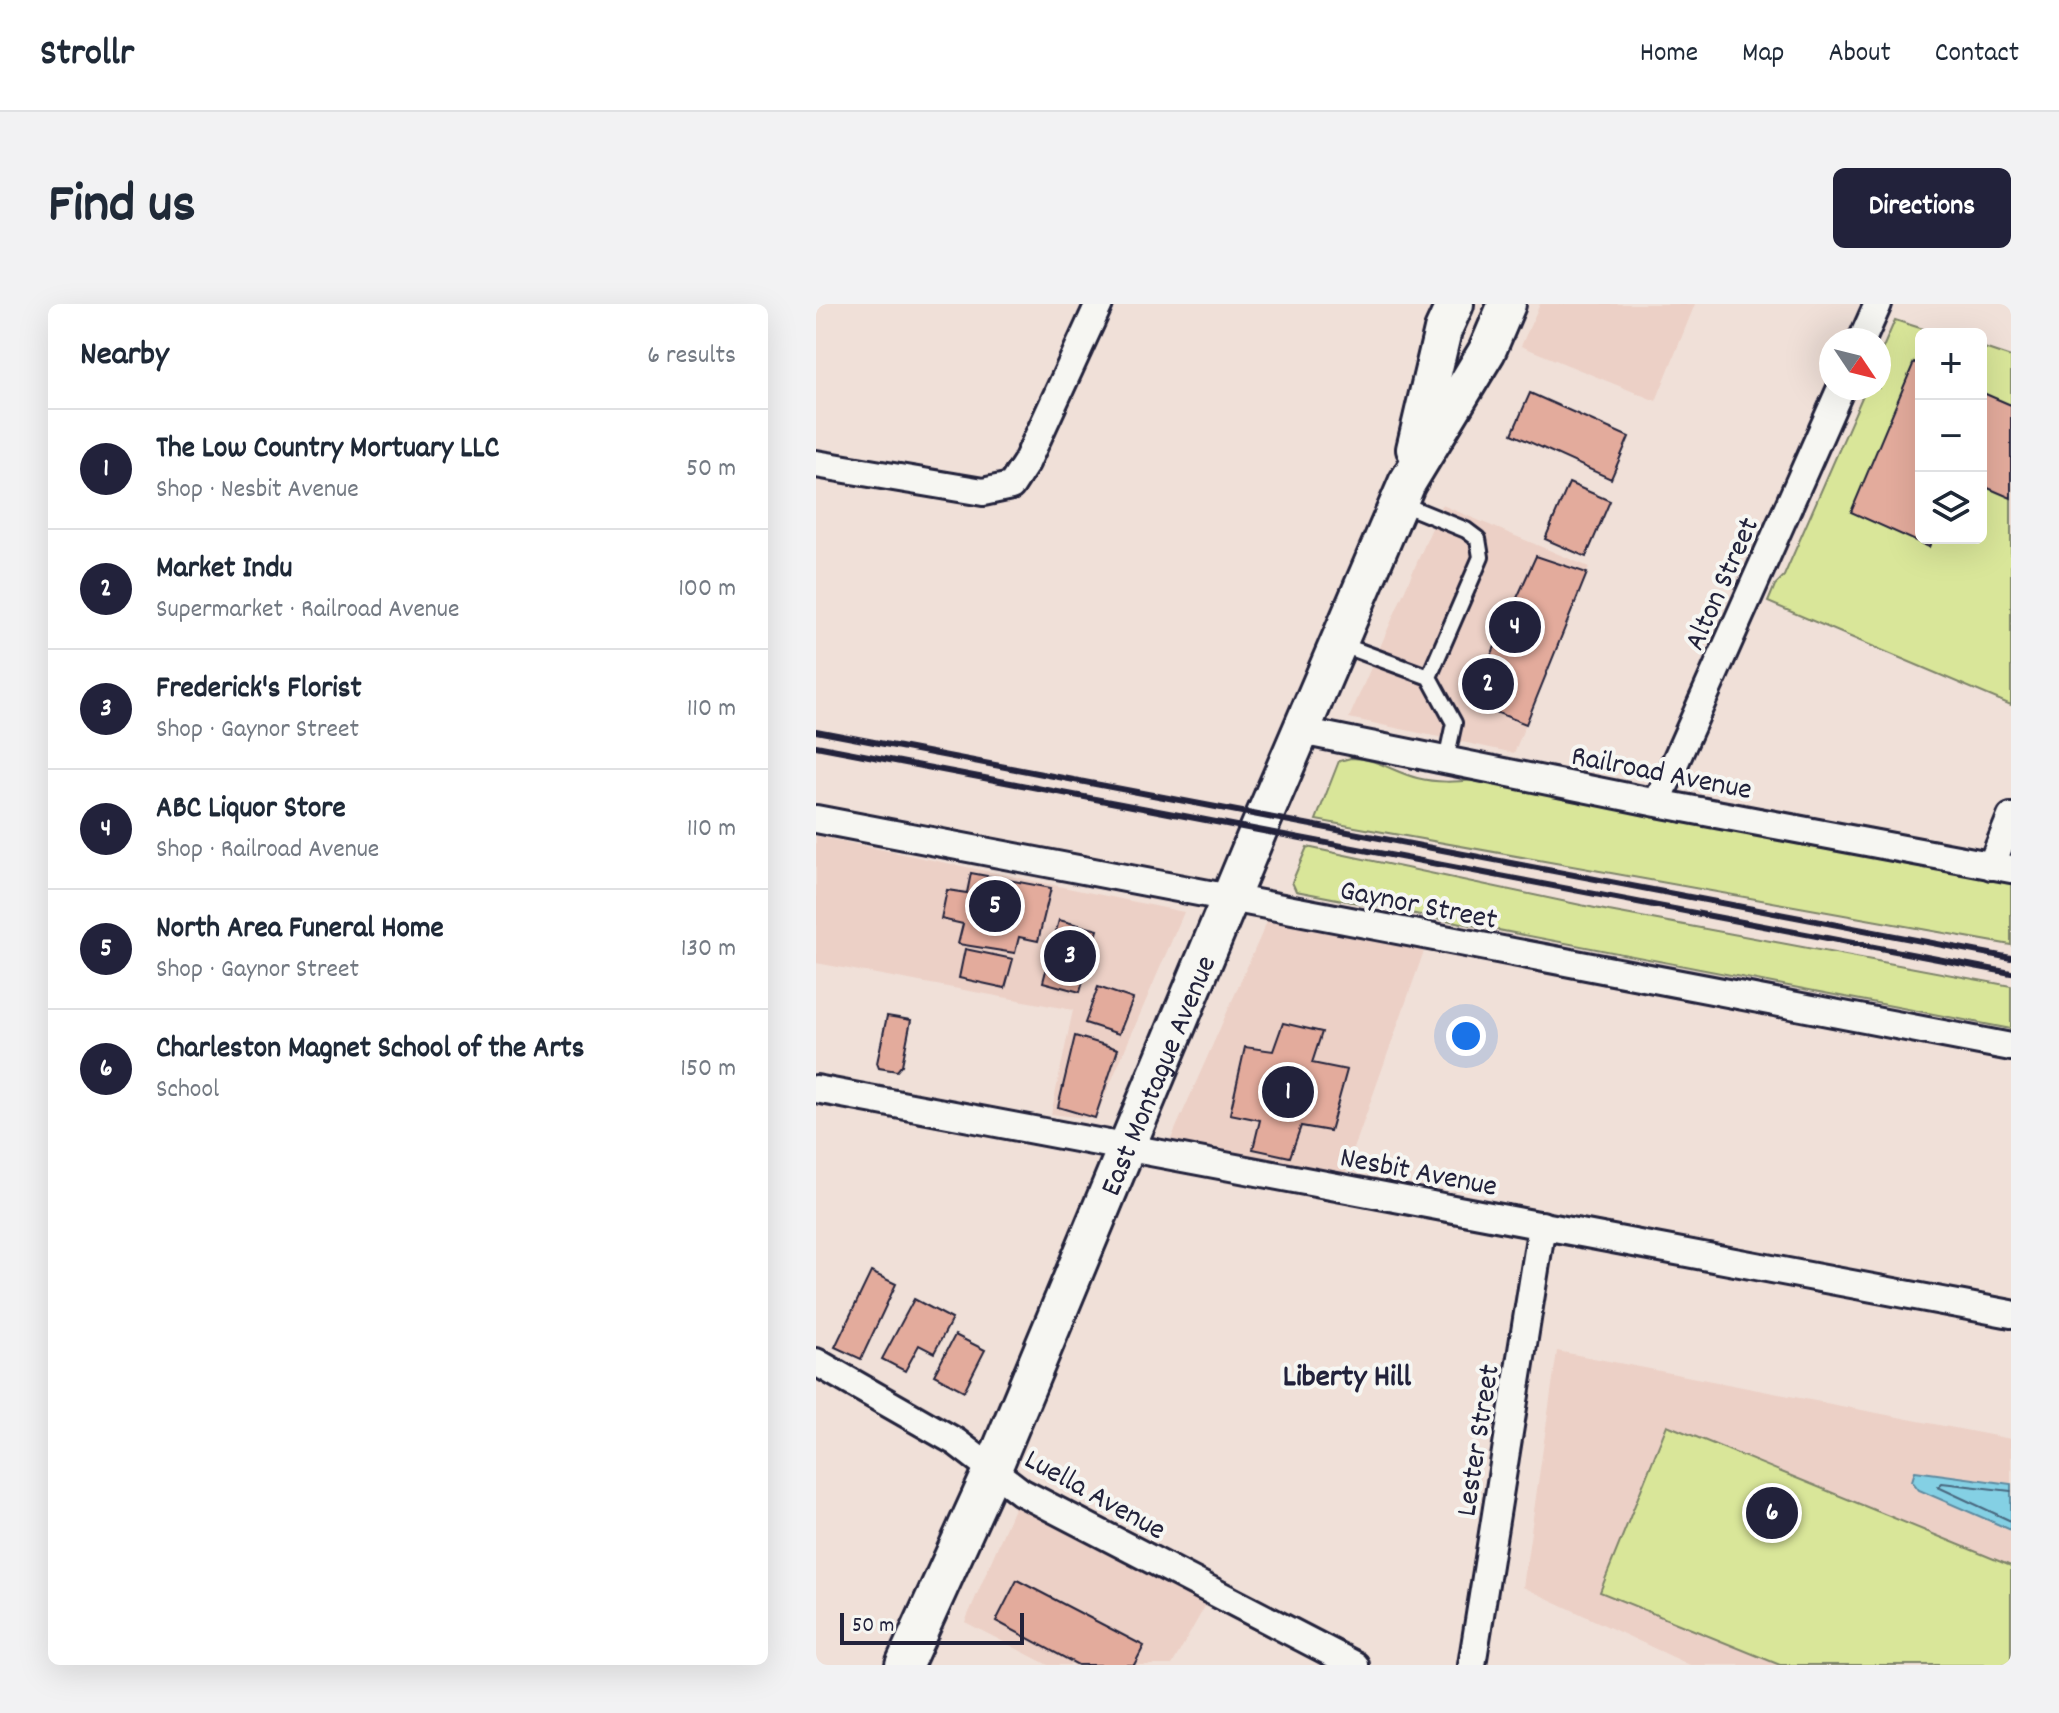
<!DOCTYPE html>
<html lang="en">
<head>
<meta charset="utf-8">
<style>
	:root { --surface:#fff; --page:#f2f2f3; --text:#1f2937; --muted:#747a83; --line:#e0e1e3; --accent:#22223b }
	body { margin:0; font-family:Dekko,sans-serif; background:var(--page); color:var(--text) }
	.controls { position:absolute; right:24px; top:24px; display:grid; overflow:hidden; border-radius:12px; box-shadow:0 8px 32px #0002 }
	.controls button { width:72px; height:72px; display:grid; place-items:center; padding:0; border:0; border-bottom:2px solid var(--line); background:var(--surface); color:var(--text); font:40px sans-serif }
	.compass { position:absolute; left:1003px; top:24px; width:72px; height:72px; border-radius:50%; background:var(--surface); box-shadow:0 8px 32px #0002; rotate:125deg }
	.scale { position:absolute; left:24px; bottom:20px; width:184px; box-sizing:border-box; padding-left:8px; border:4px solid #22223b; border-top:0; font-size:22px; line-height:28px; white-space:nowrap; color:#22223b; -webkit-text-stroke:6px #f6f6f2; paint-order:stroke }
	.you { position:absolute; left:650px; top:732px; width:28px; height:28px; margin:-20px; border:6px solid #fff; border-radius:50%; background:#1a73e8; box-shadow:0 0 0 12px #1a73e833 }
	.badge { display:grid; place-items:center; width:52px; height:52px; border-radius:50%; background:var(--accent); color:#fff; font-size:26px; font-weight:700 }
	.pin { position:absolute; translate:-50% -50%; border:4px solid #fff; box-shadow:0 2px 8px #0006 }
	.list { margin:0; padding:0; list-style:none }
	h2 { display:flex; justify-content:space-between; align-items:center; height:104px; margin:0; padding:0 32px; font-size:34px }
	h2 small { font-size:26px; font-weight:400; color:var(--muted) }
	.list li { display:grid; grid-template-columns:52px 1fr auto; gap:24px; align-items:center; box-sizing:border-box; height:120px; padding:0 32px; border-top:2px solid var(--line) }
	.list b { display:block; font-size:30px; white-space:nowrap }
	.list p { margin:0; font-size:26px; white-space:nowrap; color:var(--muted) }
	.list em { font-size:26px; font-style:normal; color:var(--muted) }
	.icon { flex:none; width:44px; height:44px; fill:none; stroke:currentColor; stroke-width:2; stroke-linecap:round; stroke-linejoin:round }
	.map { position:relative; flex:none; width:1195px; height:1361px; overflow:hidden; border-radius:12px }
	header { display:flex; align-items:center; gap:48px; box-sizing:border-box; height:112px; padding:0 40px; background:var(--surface); border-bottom:2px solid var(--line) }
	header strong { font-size:38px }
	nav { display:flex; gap:44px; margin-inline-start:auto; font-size:28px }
	.intro { display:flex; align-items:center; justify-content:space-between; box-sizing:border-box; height:192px; padding:0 48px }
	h1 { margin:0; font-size:56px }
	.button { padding:20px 36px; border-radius:12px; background:var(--accent); color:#fff; font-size:28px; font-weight:700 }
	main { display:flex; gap:48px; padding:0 48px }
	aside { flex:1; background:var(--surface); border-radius:12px; box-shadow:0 8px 32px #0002 }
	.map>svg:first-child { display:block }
	.built { fill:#ecd0c6 }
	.green { fill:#d9e699; stroke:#7e846a; stroke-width:2 }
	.water { fill:#84d0e4; stroke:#5d8aa0; stroke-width:2 }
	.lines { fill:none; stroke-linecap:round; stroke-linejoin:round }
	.shore { stroke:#49687f; stroke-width:2 }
	.building { fill:#e3ab9c; stroke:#22223b; stroke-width:2 }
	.service-casing { stroke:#22223b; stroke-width:20 }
	.minor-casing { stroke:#22223b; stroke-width:32 }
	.secondary-casing { stroke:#22223b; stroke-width:42 }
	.service { stroke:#f6f6f2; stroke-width:14 }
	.minor { stroke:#f6f6f2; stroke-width:26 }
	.secondary { stroke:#f6f6f2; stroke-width:36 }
	.rail { stroke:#22223b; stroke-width:6 }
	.labels { text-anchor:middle; stroke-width:8; stroke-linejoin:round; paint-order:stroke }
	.street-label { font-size:30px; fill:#22223b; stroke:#f6f6f2 }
	.neighbourhood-label { font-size:32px; font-weight:bold; fill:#22223b; stroke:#f6f6f2 }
</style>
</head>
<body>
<header>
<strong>Strollr</strong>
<nav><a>Home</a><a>Map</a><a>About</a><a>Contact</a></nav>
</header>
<div class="intro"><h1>Find us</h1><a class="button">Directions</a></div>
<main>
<aside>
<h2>Nearby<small>6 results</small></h2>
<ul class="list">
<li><span class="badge">1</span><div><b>The Low Country Mortuary LLC</b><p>Shop · Nesbit Avenue</p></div><em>50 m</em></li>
<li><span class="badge">2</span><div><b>Market Indu</b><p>Supermarket · Railroad Avenue</p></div><em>100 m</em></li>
<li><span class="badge">3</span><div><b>Frederick's Florist</b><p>Shop · Gaynor Street</p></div><em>110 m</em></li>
<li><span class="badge">4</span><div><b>ABC Liquor Store</b><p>Shop · Railroad Avenue</p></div><em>110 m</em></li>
<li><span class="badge">5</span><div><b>North Area Funeral Home</b><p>Shop · Gaynor Street</p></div><em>130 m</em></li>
<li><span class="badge">6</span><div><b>Charleston Magnet School of the Arts</b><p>School</p></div><em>150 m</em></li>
</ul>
</aside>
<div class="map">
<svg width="1195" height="1361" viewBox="0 0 1195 1361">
	<rect width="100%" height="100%" fill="#f0e0d8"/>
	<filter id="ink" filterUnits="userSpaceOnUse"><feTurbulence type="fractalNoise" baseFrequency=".0125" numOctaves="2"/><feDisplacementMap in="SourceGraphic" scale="16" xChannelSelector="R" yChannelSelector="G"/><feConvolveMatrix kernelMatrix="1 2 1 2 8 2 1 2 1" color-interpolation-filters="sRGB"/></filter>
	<g filter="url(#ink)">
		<path class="built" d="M724,0H879L840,97L705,42Z
			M626,201L773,263L698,449L533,414Z
			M0,532L368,608L279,815L235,810L257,706L0,659Z
			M457,604L613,633L524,884L348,851Z
			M741,1047L1195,1135V1361H874L707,1283Z
			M205,1188L397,1288L356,1361H232L149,1318Z"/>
		<path class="green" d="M1079,16L1123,30H1105V234H1165V43L1195,53V401L952,298L959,281L968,272L1050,84H1063V53Z
			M535,454C561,454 577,468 601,474C621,479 639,478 659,476L1195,577V641L500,516L523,457Z
			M491,543L793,607L1195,682V725L480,587L476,578Z
			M851,1121L1195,1262V1361H964L784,1288Z"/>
		<path class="water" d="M1099,1167L1195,1180V1226L1103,1186L1096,1177Z"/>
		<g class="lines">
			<path class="shore" d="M1195,1187L1126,1179L1122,1183L1195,1217"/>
		</g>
		<path class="building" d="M1098,58L1105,61V234H1117L1113,243L1035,208Z
			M1165,88L1195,101V194L1165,181Z
			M714,89L813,133L795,175L696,130Z
			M753,179L794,197L770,253L729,235Z
			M720,252L771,269L710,420L654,398Z
			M155,569L235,584L222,637L203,633L199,649L142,640L147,620L125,615L131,586L151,589Z
			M243,616L282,626L264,688L227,678Z
			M149,645L197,655L189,684L143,674Z
			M282,683L317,695L303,730L269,719Z
			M71,712L95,716L86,761L81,767L63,764L61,759Z
			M467,719L506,728L496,759L531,766L514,827L485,822L474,853L437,845L444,816L414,810L429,743L457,747Z
			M259,732L302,745L279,814L242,803Z
			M55,968L80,980L45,1055L19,1043Z
			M98,995L136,1015L118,1049L103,1041L89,1067L66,1055Z
			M139,1031L169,1046L148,1087L118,1071Z
			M201,1276L328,1342L318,1361H262L180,1317Z"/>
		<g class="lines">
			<defs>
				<path id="service" d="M584,199L650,226L662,235L665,253L613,373
					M524,340L613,373L638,419L630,456"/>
				<path id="minor" d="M1046,36L1062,0
					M0,160L167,188L195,182L210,159L283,0
					M485,427L841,499L1195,565
					M841,499L1025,84
					M0,515L1195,743
					M1175,562L1195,513
					M0,785L1195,1010
					M0,1058L140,1138L205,1188L539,1361
					M656,1361L726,921"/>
				<g id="secondary">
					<path d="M599,145L627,26L639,0"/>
					<path id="s1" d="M88,1361L176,1167L442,527L591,179L671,47L691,0"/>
				</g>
			</defs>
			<use href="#service" class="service-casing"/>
			<use href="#minor" class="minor-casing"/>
			<use href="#secondary" class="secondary-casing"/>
			<use href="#service" class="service"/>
			<use href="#minor" class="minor"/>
			<use href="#secondary" class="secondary"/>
			<path class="rail" d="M0,427L1195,654
				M0,442L1195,669"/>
		</g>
	</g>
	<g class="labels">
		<g class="street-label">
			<text transform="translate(904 279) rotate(-66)" y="10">Alton Street</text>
			<text transform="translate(846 467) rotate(11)" y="10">Railroad Avenue</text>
			<text transform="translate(603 599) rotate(11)" y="10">Gaynor Street</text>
			<text dy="10" stroke="none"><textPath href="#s1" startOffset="642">East Montague Avenue</textPath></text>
			<text transform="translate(603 866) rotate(11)" y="10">Nesbit Avenue</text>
			<text transform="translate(660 1136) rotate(-81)" y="10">Lester Street</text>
			<text transform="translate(280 1189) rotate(29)" y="10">Luella Avenue</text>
		</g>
		<g class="neighbourhood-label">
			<text x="531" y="1081">Liberty Hill</text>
		</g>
	</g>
</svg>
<div class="controls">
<button>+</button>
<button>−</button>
<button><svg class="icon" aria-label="layers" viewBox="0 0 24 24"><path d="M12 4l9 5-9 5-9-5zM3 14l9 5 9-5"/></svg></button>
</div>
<svg class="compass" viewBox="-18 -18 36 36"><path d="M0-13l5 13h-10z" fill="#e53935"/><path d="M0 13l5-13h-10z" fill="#747a83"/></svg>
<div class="scale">50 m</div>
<div class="you"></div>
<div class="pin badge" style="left:472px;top:788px">1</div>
<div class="pin badge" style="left:672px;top:380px">2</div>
<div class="pin badge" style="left:254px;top:652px">3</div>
<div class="pin badge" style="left:699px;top:323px">4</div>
<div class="pin badge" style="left:179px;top:602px">5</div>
<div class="pin badge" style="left:956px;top:1209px">6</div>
</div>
</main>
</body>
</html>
